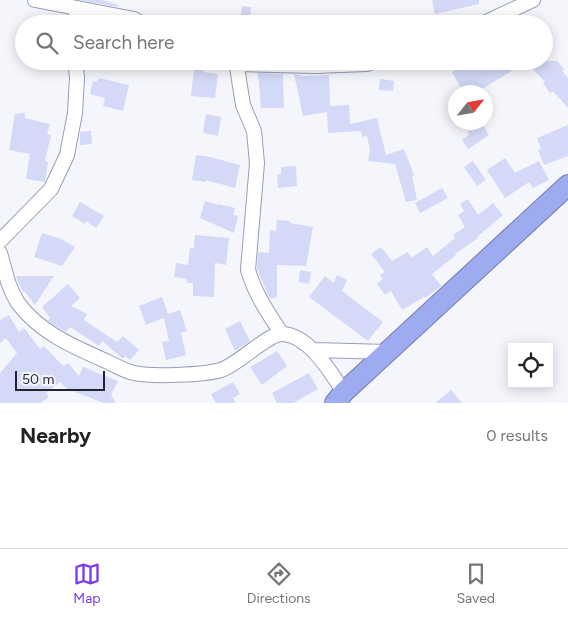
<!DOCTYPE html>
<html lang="en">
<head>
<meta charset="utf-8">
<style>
	:root { --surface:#fff; --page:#f6f6f6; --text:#222; --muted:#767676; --line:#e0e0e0; --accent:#7c3aed }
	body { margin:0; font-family:Figtree,sans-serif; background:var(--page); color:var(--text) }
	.controls { position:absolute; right:15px; bottom:15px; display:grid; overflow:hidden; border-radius:0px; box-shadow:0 2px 12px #0003 }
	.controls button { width:45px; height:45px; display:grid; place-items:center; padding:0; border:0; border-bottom:1px solid var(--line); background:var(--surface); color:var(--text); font:25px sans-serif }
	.compass { position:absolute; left:448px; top:85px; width:45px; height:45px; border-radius:50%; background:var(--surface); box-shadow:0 2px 12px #0003; rotate:59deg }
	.scale { position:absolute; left:15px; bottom:12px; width:90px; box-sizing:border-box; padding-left:5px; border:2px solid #22242f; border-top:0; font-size:14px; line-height:18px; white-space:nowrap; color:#22242f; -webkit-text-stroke:4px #f5f6fc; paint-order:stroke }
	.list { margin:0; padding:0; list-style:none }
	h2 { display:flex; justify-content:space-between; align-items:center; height:65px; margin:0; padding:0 20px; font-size:21px }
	h2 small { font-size:16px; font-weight:400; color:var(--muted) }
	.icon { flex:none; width:28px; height:28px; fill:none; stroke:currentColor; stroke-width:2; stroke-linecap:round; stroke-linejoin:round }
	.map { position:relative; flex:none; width:568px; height:403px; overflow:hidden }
	.search { position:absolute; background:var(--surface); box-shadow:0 2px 12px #0003; left:15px; right:15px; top:15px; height:55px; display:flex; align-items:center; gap:12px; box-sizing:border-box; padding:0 18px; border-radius:28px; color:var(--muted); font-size:19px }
	.sheet { height:145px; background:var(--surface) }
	nav { display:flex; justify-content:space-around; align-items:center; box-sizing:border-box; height:70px; border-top:1px solid var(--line); background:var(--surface); font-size:14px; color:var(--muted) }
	nav a { display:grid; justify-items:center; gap:2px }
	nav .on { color:var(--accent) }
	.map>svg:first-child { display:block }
	.building { fill:#d3d9f6 }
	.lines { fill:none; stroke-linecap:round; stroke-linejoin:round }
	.minor-casing { stroke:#979db8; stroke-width:16 }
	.highway-casing { stroke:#737cad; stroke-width:22 }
	.minor { stroke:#fff; stroke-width:14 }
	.highway { stroke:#9fabf1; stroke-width:20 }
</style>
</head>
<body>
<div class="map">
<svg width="568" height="403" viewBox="0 0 568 403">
	<rect width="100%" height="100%" fill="#f5f6fc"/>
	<path class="building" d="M81,0H102L118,5V7Z
		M432,0H479V4L435,14Z
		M242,6L251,7L250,17L241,16Z
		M195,61H207L203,72L218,74L215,98L191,96Z
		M454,61H514L518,67L477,92H463L452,72L455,70Z
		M539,61H557L564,69L562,71L568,78V108L553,91L550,93L543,83L545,82L532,68Z
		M258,73L283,74L284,108H261Z
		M294,74L305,76L329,75L330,106L349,105L350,124L377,118L386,155L404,149L414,175L412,176L417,200L406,202L395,164L368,161L370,150L367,136L362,137L361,131L328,133L327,112L303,116Z
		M99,78L129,85L123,111L103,106L105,98L90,94L93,81L97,82Z
		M380,79L394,81L393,91L379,90Z
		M25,113V118L50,124L47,134L51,135L45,161L48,162L45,182L26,179L30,154L9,150L15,114Z
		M206,114L221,117L218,136L203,133Z
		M481,123L489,135L468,149L462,140L469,135L467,132Z
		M568,125V156L544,165L538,150L541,149L537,138Z
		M91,131L92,144L80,145V132Z
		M196,155L210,157L240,165L235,188L206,180V182L192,180Z
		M505,158L515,173L539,161L549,180L533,188L529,182L505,198L487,170Z
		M473,161L486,180L477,186L464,167Z
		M296,166L297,186L278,188L277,175L281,174V167Z
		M442,188L448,198L420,213L415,203Z
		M468,199L478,215L493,203L503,215L477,237L478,238L455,254L456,255L432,274L441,286L425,298L424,297L402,310L391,291L385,295L377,284L383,279L380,275L385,272L371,254L381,247L392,261L408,252L411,258L427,247L433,256L455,238L453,235L465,227L458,215L464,211L460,204Z
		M205,201L218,205V204L235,208L233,215L238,216L234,233L200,218Z
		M80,202L104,216L96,228L86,221L85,224L72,216Z
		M277,220L290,221V223L313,227L306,266L277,265V297L270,299L257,269L258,252L269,253L270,230L276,231Z
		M42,233L61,239L75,247L62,266L34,257Z
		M195,235L229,238L226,265L215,263L214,297L193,296V283H187V279L174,277L176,263L188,265L190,248H194Z
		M300,270L311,272L309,284L299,282Z
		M337,275L347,280L342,291L383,322L368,341L309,297L325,276L334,283Z
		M16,276H54L35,305L25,292L22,291Z
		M68,284L80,298L71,306L87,314L84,320L117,342L123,336L139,350L130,360L125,356L123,359L102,341L99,346L70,327L66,332L48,321L50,318L42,307Z
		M162,297L168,314L180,310L187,331L181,333L186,355L166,360L162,342L169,341L164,318L146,325L139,306Z
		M9,315L19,332L24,328L40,349L44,346L60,363L64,366L68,363L79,376L83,367L118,381L111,395L116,403H104L67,389L60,382L46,393L49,397L40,403H0V373L17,353L6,338L0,343V320Z
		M240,321L250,341L235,351L225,329Z
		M277,351L287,366L262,385L250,367Z
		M309,373L318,389L293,403H277L272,393Z
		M233,382L240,394L233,398L236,403H216L211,394Z
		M451,390L462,403H435Z"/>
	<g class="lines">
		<defs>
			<path id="minor" d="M35,0L134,19L142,24
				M75,24L77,9
				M482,24L533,0
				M236,61L243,105L254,131L257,163L248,270C255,294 268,313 282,334
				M237,64L315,66L367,64L375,61
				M0,241L51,189L67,155L75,113L77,77L75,61
				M0,253C5,270 8,288 18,303C39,332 74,347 106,361C115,365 124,371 134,373C151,377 204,375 221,370C239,364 268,333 283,334C310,336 330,372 344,392
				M314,350L388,352"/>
			<path id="highway" d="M335,403L344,392L568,185"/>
		</defs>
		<use href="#minor" class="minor-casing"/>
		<use href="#highway" class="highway-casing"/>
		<use href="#minor" class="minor"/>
		<use href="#highway" class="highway"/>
	</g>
</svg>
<div class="controls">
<button><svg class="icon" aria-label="locate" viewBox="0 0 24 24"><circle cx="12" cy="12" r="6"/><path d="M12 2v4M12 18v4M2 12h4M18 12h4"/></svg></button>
</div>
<svg class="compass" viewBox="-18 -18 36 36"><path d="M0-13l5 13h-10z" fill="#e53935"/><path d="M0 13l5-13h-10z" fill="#767676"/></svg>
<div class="scale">50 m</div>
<div class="search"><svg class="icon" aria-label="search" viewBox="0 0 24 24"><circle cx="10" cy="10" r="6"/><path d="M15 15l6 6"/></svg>Search here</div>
</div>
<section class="sheet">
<h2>Nearby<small>0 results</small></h2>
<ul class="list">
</ul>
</section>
<nav>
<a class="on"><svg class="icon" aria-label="map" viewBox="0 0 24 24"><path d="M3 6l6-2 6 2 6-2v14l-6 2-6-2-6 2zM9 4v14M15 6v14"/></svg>Map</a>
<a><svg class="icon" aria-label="directions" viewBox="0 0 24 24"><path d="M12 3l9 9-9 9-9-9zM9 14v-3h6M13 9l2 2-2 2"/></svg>Directions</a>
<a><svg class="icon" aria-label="saved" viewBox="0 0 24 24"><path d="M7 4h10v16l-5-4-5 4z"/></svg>Saved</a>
</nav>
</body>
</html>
